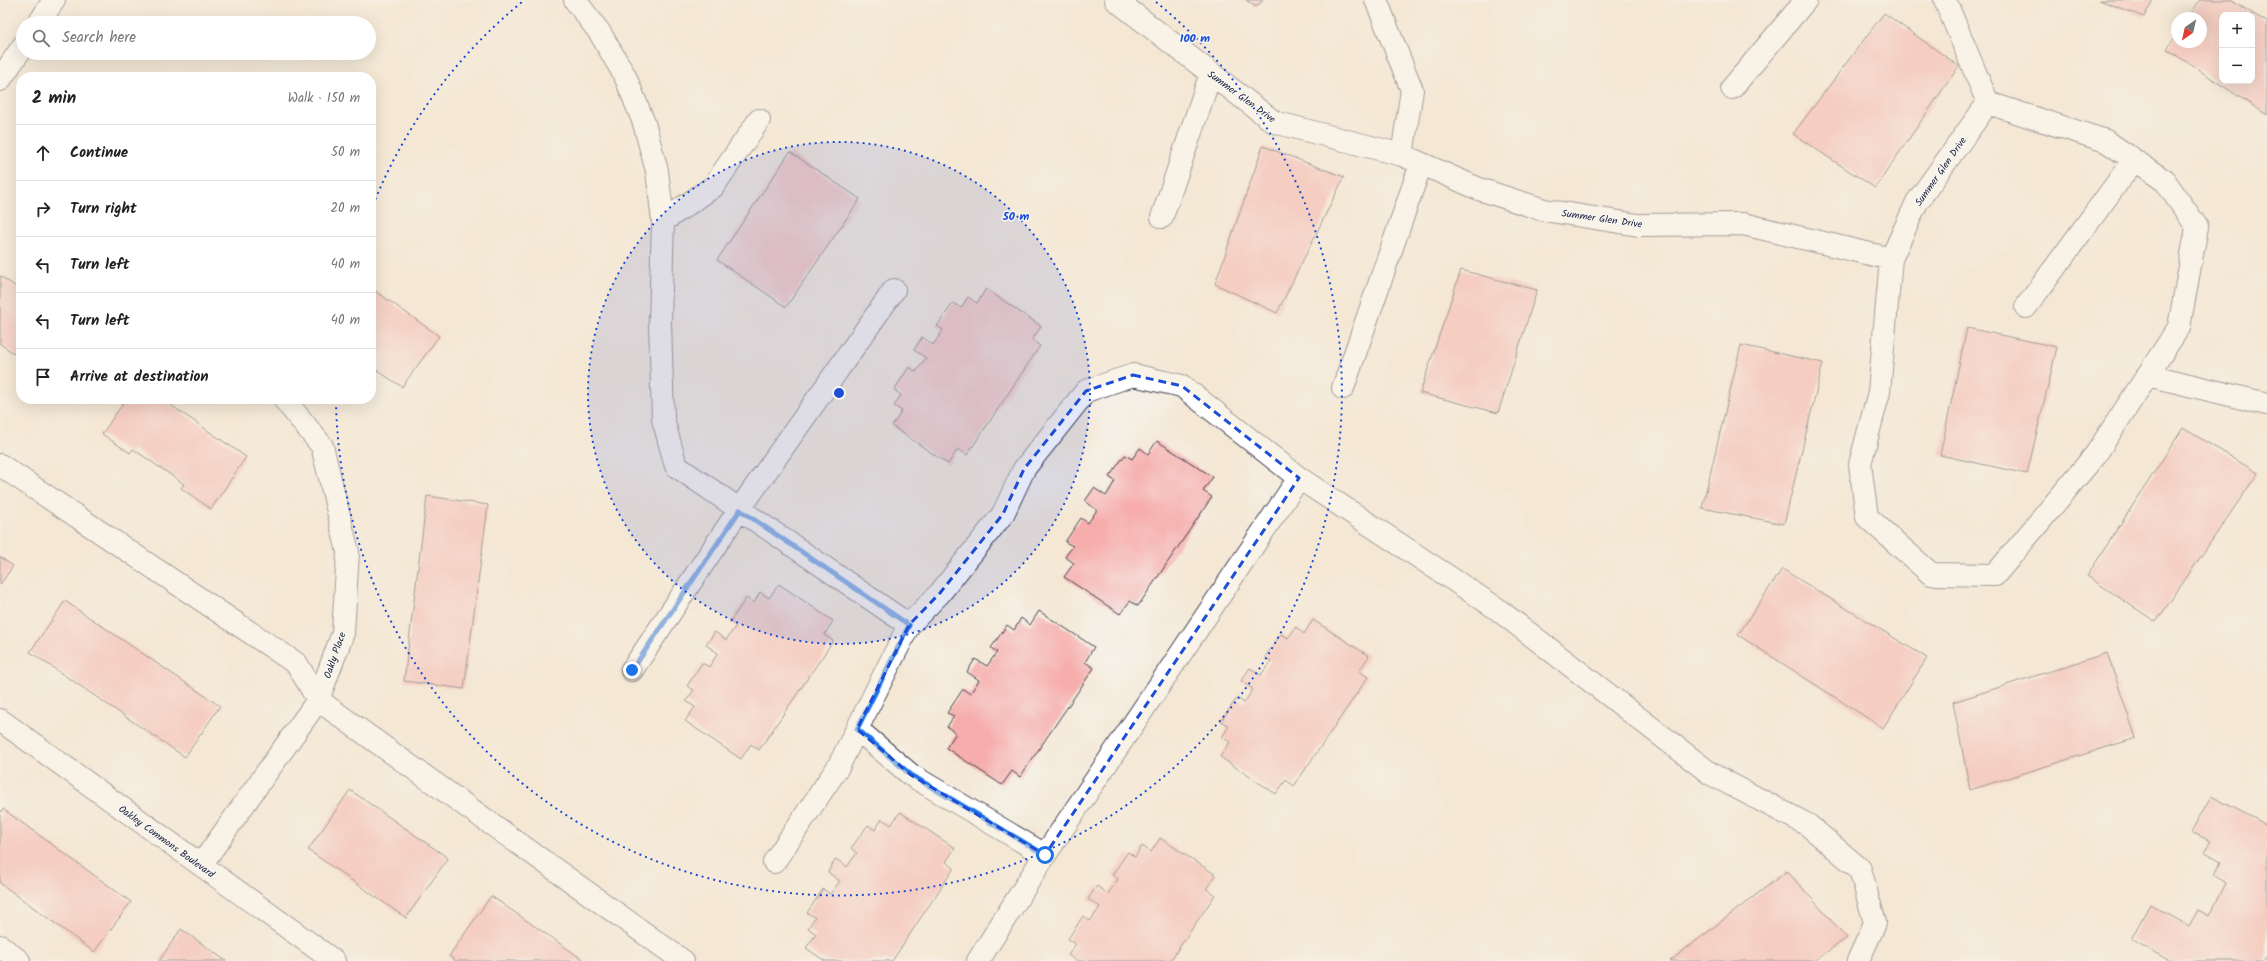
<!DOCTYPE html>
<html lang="en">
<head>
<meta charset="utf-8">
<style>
	:root { --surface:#fff; --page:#f2f2f2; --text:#222; --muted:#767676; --line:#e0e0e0 }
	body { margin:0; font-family:Kalam,sans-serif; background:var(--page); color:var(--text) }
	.controls { position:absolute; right:12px; top:12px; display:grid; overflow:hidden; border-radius:8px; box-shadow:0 4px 16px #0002 }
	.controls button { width:36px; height:36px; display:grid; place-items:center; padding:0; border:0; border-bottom:1px solid var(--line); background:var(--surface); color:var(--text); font:20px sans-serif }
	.compass { position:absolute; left:2171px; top:12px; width:36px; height:36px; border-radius:50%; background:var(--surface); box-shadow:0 4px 16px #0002; rotate:214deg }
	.stop { position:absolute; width:12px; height:12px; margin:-9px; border:3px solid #1a73e8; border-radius:50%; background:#fff }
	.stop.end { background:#1a73e8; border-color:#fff; box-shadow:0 1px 4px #0008 }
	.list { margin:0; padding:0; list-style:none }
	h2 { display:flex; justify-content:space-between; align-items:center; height:52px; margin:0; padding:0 16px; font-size:17px }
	h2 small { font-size:13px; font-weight:400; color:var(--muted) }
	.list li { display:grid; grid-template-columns:26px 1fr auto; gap:12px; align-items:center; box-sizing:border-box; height:56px; padding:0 16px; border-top:1px solid var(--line) }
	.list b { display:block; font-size:15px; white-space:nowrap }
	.list em { font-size:13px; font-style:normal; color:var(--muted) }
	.icon { flex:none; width:22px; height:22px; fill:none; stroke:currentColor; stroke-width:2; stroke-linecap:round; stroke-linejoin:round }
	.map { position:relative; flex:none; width:2267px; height:961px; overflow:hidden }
	.search { position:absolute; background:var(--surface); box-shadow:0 4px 16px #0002; left:16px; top:16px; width:360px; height:44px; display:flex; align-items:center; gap:10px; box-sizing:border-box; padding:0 14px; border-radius:22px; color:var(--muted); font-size:15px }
	.panel { position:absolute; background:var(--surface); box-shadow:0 4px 16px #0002; left:16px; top:72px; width:360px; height:332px; border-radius:16px }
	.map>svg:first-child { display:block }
	.building { fill:#f6adab; fill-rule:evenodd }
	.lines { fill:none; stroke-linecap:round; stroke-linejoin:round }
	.minor-casing { stroke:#424052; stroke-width:24 }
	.minor { stroke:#fff; stroke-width:22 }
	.route { stroke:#1a73e8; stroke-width:5 }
	.marked { fill:none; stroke:#1d4ed8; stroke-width:3; stroke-dasharray:8 5; stroke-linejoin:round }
	.ring { fill:none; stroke:#1d4ed8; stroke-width:2; stroke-dasharray:2 4 }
	.labels { text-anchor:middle; stroke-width:3; stroke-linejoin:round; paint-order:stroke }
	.street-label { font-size:10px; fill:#22223b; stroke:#f6f6f2 }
	.centre { fill:#1d4ed8; stroke:#f6f6f2; stroke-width:2 }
	.ring-label { font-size:12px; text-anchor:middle; font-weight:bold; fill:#1d4ed8; stroke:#f6f6f2; stroke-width:3; stroke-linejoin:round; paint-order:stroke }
</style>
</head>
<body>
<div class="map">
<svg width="2267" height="961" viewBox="0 0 2267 961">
	<rect width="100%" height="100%" fill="#f6f6f2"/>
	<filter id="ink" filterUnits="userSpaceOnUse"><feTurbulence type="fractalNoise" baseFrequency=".025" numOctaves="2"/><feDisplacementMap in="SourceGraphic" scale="8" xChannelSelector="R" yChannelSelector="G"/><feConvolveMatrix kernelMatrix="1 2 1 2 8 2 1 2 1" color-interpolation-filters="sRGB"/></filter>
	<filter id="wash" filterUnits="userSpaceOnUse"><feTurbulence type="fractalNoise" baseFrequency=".012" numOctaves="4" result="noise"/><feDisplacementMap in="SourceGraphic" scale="16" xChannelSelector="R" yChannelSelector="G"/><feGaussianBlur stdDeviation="0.9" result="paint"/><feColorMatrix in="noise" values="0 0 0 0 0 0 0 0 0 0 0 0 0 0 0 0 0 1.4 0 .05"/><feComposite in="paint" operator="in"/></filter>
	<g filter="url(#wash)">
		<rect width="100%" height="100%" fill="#f4e7d4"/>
		<g id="blocks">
			<path class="building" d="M1246,0H1263L1256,7Z
				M2099,0H2153L2144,17Z
				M2200,0H2230L2267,22V115L2167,49L2177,34V42H2201V18H2188ZM2222,15H2252V81H2222Z
				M1884,13L1959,66L1875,188L1793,134Z
				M1263,146L1344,177L1277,313L1215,284Z
				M790,152L860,199L786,307L717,260Z
				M1461,270L1537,290L1498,413L1420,393Z
				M0,276L21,290V358L0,344Z
				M371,288L439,336L402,387L371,366Z
				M986,289L1041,326L1032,340L1040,346L967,455L958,449L948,464L892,426L902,411L894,406L901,395L894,390L909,367L916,372L926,358L914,350L922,337L933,345L943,330L937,326L953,303L961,308L968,297L977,303Z
				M1967,328L2057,347L2027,474L1940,455Z
				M1741,345L1823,363L1784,524L1702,508Z
				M126,399H162L246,457L211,509L181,488L184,484L133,449L130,453L102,434Z
				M2183,428L2258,473L2156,622L2087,576Z
				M1157,441L1213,477L1203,491L1212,497L1138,606L1130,601L1120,614L1064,577L1074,563L1065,557L1073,546L1065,542L1081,518L1088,523L1097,510L1085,501L1094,488L1106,496L1115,481L1109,477L1125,455L1132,459L1140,448L1148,454Z
				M427,496L488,505L464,689L404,681Z
				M0,557L13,566L0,585Z
				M1782,569L1927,658L1883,728L1738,635Z
				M779,584L833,621L824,635L833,641L759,750L751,744L741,759L685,721L695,707L686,701L694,690L687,686L702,663L709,667L718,653L706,645L715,632L726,640L736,626L730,622L746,598L754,603L760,592L769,598Z
				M65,601L220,706L185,757L30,652Z
				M1039,611L1094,647L1085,662L1094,668L1020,777L1012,771L1002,785L946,748L956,733L947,727L954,716L947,713L963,689L970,694L979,680L967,672L975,659L987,666L997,652L991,648L1007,625L1014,630L1021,618L1030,625Z
				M1313,620L1369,656L1359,671L1368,677L1294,786L1286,780L1276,794L1220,757L1230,742L1222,737L1229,726L1221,721L1237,698L1244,703L1253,689L1241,681L1250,668L1261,675L1271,661L1265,657L1281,634L1288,638L1296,627L1304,634Z
				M2107,653L2136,738L1970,790L1953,702Z
				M350,790L448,858L406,918L308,850Z
				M2211,796L2267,825V955L2264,961H2170L2131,939L2150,904L2189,926L2198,910L2209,916L2225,883L2214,875L2221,861L2204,851L2211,841L2191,832Z
				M3,809L131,902L94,952L0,883V813Z
				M900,812L955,848L946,862L954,868L892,961H825L806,948L816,934L808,928L815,917L807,913L823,889L830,894L840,881L828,872L836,859L847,867L857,853L851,848L868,825L875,830L882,819L891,825Z
				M1160,838L1216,875L1206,889L1215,895L1170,961H1077L1068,955L1076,944L1068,939L1083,916L1090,921L1100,907L1088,899L1097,886L1108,894L1118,879L1112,875L1128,852L1135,857L1142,846L1151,852Z
				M1787,871L1847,938L1814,961H1670Z
				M491,896L585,961H456L449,956Z
				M181,929L226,961H159Z"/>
		</g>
	</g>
	<g filter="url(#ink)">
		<use href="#blocks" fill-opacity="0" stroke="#424052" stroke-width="1"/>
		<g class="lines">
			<defs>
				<path id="minor" d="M575,0L600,33L625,76L644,123L657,171L663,221L660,322L663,419L676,466L909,625
					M1116,0L1274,122L1402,155L1479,189L1544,210L1638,225L1743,224L1891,259
					M1376,0L1412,90L1402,155
					M1945,0L1988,103
					M39,23L54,0
					M0,80L23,46
					M1732,88L1806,0
					M1988,103L2106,141L2165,181L2197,227L2179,327L2096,454L1995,575L1931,574L1867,517L1860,464L1879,392L1891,259L1917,202Z
					M1162,217L1211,73
					M663,221L713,187L759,120
					M2026,307L2134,160
					M2148,375L2267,404
					M1343,388L1421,164
					M0,465L297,664L318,700L683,961
					M1299,478L1045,855L911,775L857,729L909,625L940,593L1003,514L1024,469L1086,391L1133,375L1182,386L1299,478L1496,608L1711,774L1808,825L1860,869L1875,923L1858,961
					M632,670L739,510L894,290
					M0,720L334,961
					M774,862L838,767L857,729
					M201,865L318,700L343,633L348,552L322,446L284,399
					M0,946L19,961
					M978,961L1045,855"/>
			</defs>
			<use href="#minor" class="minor-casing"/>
			<use href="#minor" class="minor"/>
		</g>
	</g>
	<g class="lines" filter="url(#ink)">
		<path class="route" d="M632,670L740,510L909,625L857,729L911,775L1045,855"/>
	</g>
	<path d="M0 0H2267V961H0ZM1133,375L1182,386L1299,478L1045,855L911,775L857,729L909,625L940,593L1003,514L1024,469L1086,391Z" fill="#f4e7d4" fill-opacity=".55" fill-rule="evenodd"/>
	<path class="marked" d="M1133,375L1182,386L1299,478L1045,855L911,775L857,729L909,625L940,593L1003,514L1024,469L1086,391Z"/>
	<circle cx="839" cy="393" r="251" fill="#1d4ed8" fill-opacity=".12"/>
	<g class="ring">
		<circle cx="839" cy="393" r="251"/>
		<path d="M373 205A503 503 0 0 1 522 2M1156 2A503 503 0 1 1 336 402"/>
	</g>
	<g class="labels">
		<g class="street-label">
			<text transform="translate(1242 96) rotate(36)" y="4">Summer Glen Drive</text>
			<text transform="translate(1940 171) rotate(-55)" y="4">Summer Glen Drive</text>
			<text transform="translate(1602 218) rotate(8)" y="4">Summer Glen Drive</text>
			<text transform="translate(334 655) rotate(-71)" y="4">Oakly Place</text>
			<text transform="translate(167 841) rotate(36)" y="4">Oakley Commons Boulevard</text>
		</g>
	</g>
	<circle cx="839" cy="393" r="6" class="centre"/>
	<g class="ring-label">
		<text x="1195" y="42">100 m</text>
		<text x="1016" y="220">50 m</text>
	</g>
</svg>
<div class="controls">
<button>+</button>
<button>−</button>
</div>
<svg class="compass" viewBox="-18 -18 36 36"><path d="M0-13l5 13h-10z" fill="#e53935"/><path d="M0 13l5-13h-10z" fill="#767676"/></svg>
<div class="stop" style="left:1045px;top:855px"></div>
<div class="stop end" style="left:632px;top:670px"></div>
<div class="search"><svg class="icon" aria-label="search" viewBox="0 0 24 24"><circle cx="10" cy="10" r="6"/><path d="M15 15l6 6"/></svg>Search here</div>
<section class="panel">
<h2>2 min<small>Walk · 150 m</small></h2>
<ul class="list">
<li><svg class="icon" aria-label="ahead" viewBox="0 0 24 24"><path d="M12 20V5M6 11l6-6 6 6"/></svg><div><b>Continue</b></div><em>50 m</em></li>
<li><svg class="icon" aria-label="right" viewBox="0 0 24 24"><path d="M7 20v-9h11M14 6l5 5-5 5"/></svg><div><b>Turn right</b></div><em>20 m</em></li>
<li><svg class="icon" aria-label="left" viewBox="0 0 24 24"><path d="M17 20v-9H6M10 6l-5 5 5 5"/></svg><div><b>Turn left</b></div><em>40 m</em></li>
<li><svg class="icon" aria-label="left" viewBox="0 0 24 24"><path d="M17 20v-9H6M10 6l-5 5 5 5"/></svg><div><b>Turn left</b></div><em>40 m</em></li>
<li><svg class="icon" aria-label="arrive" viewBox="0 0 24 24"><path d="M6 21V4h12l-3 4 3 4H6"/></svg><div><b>Arrive at destination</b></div></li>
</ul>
</section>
</div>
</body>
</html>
